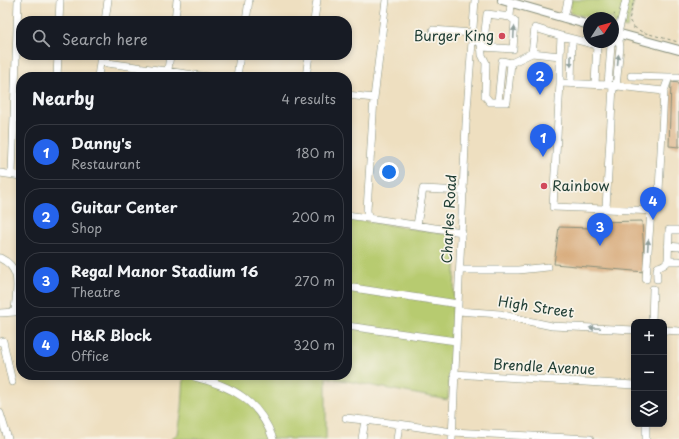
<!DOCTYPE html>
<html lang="en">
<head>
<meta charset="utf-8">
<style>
	:root { --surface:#171b24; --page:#242831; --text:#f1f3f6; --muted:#9ea1a6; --line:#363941; --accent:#2563eb }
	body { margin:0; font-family:"Playpen Sans",sans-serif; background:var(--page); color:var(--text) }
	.controls { position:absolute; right:12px; bottom:12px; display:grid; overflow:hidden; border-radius:8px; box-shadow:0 2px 6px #0003 }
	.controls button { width:36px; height:36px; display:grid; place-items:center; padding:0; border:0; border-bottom:1px solid var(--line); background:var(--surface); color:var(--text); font:20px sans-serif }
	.compass { position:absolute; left:583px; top:12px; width:36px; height:36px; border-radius:50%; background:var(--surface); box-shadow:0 2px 6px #0003; rotate:54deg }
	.you { position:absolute; left:389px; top:172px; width:14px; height:14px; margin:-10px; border:3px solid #fff; border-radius:50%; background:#1a73e8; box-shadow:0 0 0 6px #1a73e833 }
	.badge { display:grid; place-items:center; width:26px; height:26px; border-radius:50%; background:var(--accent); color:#fff; font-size:13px; font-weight:700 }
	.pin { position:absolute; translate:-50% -33px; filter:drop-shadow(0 1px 2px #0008) }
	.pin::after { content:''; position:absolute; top:21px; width:14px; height:12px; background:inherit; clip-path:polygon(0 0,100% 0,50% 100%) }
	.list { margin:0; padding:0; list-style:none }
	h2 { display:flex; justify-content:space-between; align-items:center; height:52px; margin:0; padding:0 16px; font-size:17px }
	h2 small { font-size:13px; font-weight:400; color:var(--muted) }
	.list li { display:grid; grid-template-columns:26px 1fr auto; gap:12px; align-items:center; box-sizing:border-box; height:56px; margin:0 8px 8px; padding:0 8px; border:1px solid var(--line); border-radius:16px }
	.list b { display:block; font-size:15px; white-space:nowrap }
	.list p { margin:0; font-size:13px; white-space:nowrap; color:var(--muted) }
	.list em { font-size:13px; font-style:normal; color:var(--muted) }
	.icon { flex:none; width:22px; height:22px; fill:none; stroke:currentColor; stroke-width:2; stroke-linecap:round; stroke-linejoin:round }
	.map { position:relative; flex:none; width:679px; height:439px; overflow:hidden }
	.search { position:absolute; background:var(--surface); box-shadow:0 2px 6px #0003; left:16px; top:16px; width:336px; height:44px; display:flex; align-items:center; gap:10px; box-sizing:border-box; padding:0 14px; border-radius:16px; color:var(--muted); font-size:15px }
	.panel { position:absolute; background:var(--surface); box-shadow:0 2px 6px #0003; left:16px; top:72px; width:336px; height:308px; border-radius:16px }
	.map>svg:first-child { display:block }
	.green { fill:#b7cb6f; stroke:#6b8452 }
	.building { fill:#d9ae80 }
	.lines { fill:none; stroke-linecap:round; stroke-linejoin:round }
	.minor-casing { stroke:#868e7a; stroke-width:8 }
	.major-casing { stroke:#868e7a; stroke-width:10 }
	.path { stroke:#868e7a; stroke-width:1; stroke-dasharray:3 3; stroke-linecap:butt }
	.minor { stroke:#fff; stroke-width:7 }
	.major { stroke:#fff; stroke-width:8 }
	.oneway { fill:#8f9e9a }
	.poi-dot { fill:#d1495b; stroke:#f7f3e8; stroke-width:1.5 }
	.labels { text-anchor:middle; stroke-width:3.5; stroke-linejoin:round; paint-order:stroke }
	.poi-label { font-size:14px; fill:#1f3d34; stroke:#f7f3e8; text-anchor:end }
	.street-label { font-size:14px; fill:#1f3d34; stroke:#f7f3e8 }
</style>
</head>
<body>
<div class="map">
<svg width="679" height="439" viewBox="0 0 679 439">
	<rect width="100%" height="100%" fill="#f7f3e8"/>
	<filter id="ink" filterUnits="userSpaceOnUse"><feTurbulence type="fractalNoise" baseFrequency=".025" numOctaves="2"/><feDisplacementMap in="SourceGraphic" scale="8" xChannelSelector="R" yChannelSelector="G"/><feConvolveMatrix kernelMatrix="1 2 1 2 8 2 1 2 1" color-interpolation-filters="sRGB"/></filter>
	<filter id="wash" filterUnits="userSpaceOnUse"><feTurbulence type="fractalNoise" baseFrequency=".012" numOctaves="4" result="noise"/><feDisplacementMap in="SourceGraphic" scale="16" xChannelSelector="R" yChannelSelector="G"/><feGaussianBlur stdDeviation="0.9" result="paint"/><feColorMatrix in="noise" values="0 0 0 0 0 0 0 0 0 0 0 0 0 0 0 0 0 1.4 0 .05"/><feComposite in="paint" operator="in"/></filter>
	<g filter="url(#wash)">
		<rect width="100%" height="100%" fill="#eedfc0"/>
		<path class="green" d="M571,0H634L627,28L613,24V18H591L570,13Z
			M347,218L457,236L448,400L326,377V439H170L178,434L182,409L184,375H347Z"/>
		<g id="blocks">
			<path class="building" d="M671,82L679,83V147L669,146Z
				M642,221L645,272L554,264L559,227L592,228L593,222Z"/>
		</g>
	</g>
	<g filter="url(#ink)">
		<use href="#blocks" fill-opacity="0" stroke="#868e7a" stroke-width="1"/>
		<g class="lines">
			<defs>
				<path id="minor" d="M510,17L511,2
					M564,18L568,0
					M59,21L60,0
					M105,21L108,0
					M175,21L177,0
					M246,21L249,0
					M314,21L317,0
					M433,30L472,33
					M478,42L481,43L484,40L487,14L510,17L515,21L513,49L482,47
					M481,43L482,55L486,63L485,96L490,102H507L511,63L532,53L560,56L561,36L597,45L595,84
					M532,53L535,28L561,36
					M100,62L209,77
					M631,76L669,77
					M57,77L58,55
					M98,77L101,55
					M167,77L170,55
					M237,77L240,55
					M306,77L309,55
					M560,83V56
					M571,84L572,39
					M608,85L611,45L618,33L626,0
					M616,87L620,47L618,33
					M664,91L608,85L560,83L553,207L658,211L664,91L669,77H679
					M347,95L374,98
					M498,102L502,61L511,63
					M0,173L21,176
					M12,174L18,0
					M606,208L613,86
					M347,215L462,232
					M368,218L367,210L374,98L386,0
					M417,225L423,189L464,191
					M668,246L679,247
					M0,258C24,269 16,290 15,312L0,313
					M668,261H679
					M460,270H518L548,267
					M646,279L651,210
					M657,279C656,259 659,272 668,261L669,230H679
					M347,287L458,304
					M458,311L500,314L528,321L552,326L634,330
					M652,322L653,289
					M347,326L456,341
					M664,330L679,331
					M0,342L3,341L12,382
					M454,374L634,385
					M196,375L195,377C232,386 260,401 273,439
					M0,413L8,439
					M346,418L399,424L452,432L590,439
					M362,439L365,420
					M397,439L399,424
					M452,439L466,124L475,0
					M646,439V424"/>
				<path id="major" d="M502,0L589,25
					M613,32L679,50"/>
			</defs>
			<use href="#minor" class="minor-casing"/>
			<use href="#major" class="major-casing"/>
			<path class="path" d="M609,18L615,14
				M634,27L642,32L678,42
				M633,29V26L629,20L634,0"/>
			<use href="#minor" class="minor"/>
			<use href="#major" class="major"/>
		</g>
		<defs><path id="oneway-solid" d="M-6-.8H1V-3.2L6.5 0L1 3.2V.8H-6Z"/></defs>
		<g class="oneway">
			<use href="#oneway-solid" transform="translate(514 32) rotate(-87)"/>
			<use href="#oneway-solid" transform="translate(618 60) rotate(-85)"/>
			<use href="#oneway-solid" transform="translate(571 61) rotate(91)"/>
			<use href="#oneway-solid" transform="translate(648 245) rotate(-86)"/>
			<use href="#oneway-solid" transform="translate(595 328) rotate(-177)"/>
		</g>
	</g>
	<g class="poi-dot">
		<circle cx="502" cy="36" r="4"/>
		<circle cx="544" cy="186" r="4"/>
	</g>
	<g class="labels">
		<g class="poi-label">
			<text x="494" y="41">Burger King</text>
			<text x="552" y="191" text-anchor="start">Rainbow</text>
		</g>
		<g class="street-label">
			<text transform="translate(449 219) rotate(-87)" y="5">Charles Road</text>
			<text transform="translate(536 307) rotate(9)" y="5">High Street</text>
			<text transform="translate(544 367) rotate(3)" y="5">Brendle Avenue</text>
		</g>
	</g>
</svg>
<div class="controls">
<button>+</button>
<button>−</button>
<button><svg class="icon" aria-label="layers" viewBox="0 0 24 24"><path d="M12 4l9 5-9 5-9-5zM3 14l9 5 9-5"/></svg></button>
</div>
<svg class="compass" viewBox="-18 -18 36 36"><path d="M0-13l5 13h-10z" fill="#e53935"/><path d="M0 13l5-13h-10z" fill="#9ea1a6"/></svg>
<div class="you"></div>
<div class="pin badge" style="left:543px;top:157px">1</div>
<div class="pin badge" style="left:540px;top:95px">2</div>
<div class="pin badge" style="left:600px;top:246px">3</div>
<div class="pin badge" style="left:653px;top:220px">4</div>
<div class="search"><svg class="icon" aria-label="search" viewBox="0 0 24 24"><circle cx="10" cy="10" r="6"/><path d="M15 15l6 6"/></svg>Search here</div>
<section class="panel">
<h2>Nearby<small>4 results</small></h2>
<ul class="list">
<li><span class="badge">1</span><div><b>Danny's</b><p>Restaurant</p></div><em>180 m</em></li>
<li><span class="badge">2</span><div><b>Guitar Center</b><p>Shop</p></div><em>200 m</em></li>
<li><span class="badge">3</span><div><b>Regal Manor Stadium 16</b><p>Theatre</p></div><em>270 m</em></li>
<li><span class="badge">4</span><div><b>H&amp;R Block</b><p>Office</p></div><em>320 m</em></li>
</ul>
</section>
</div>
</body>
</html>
